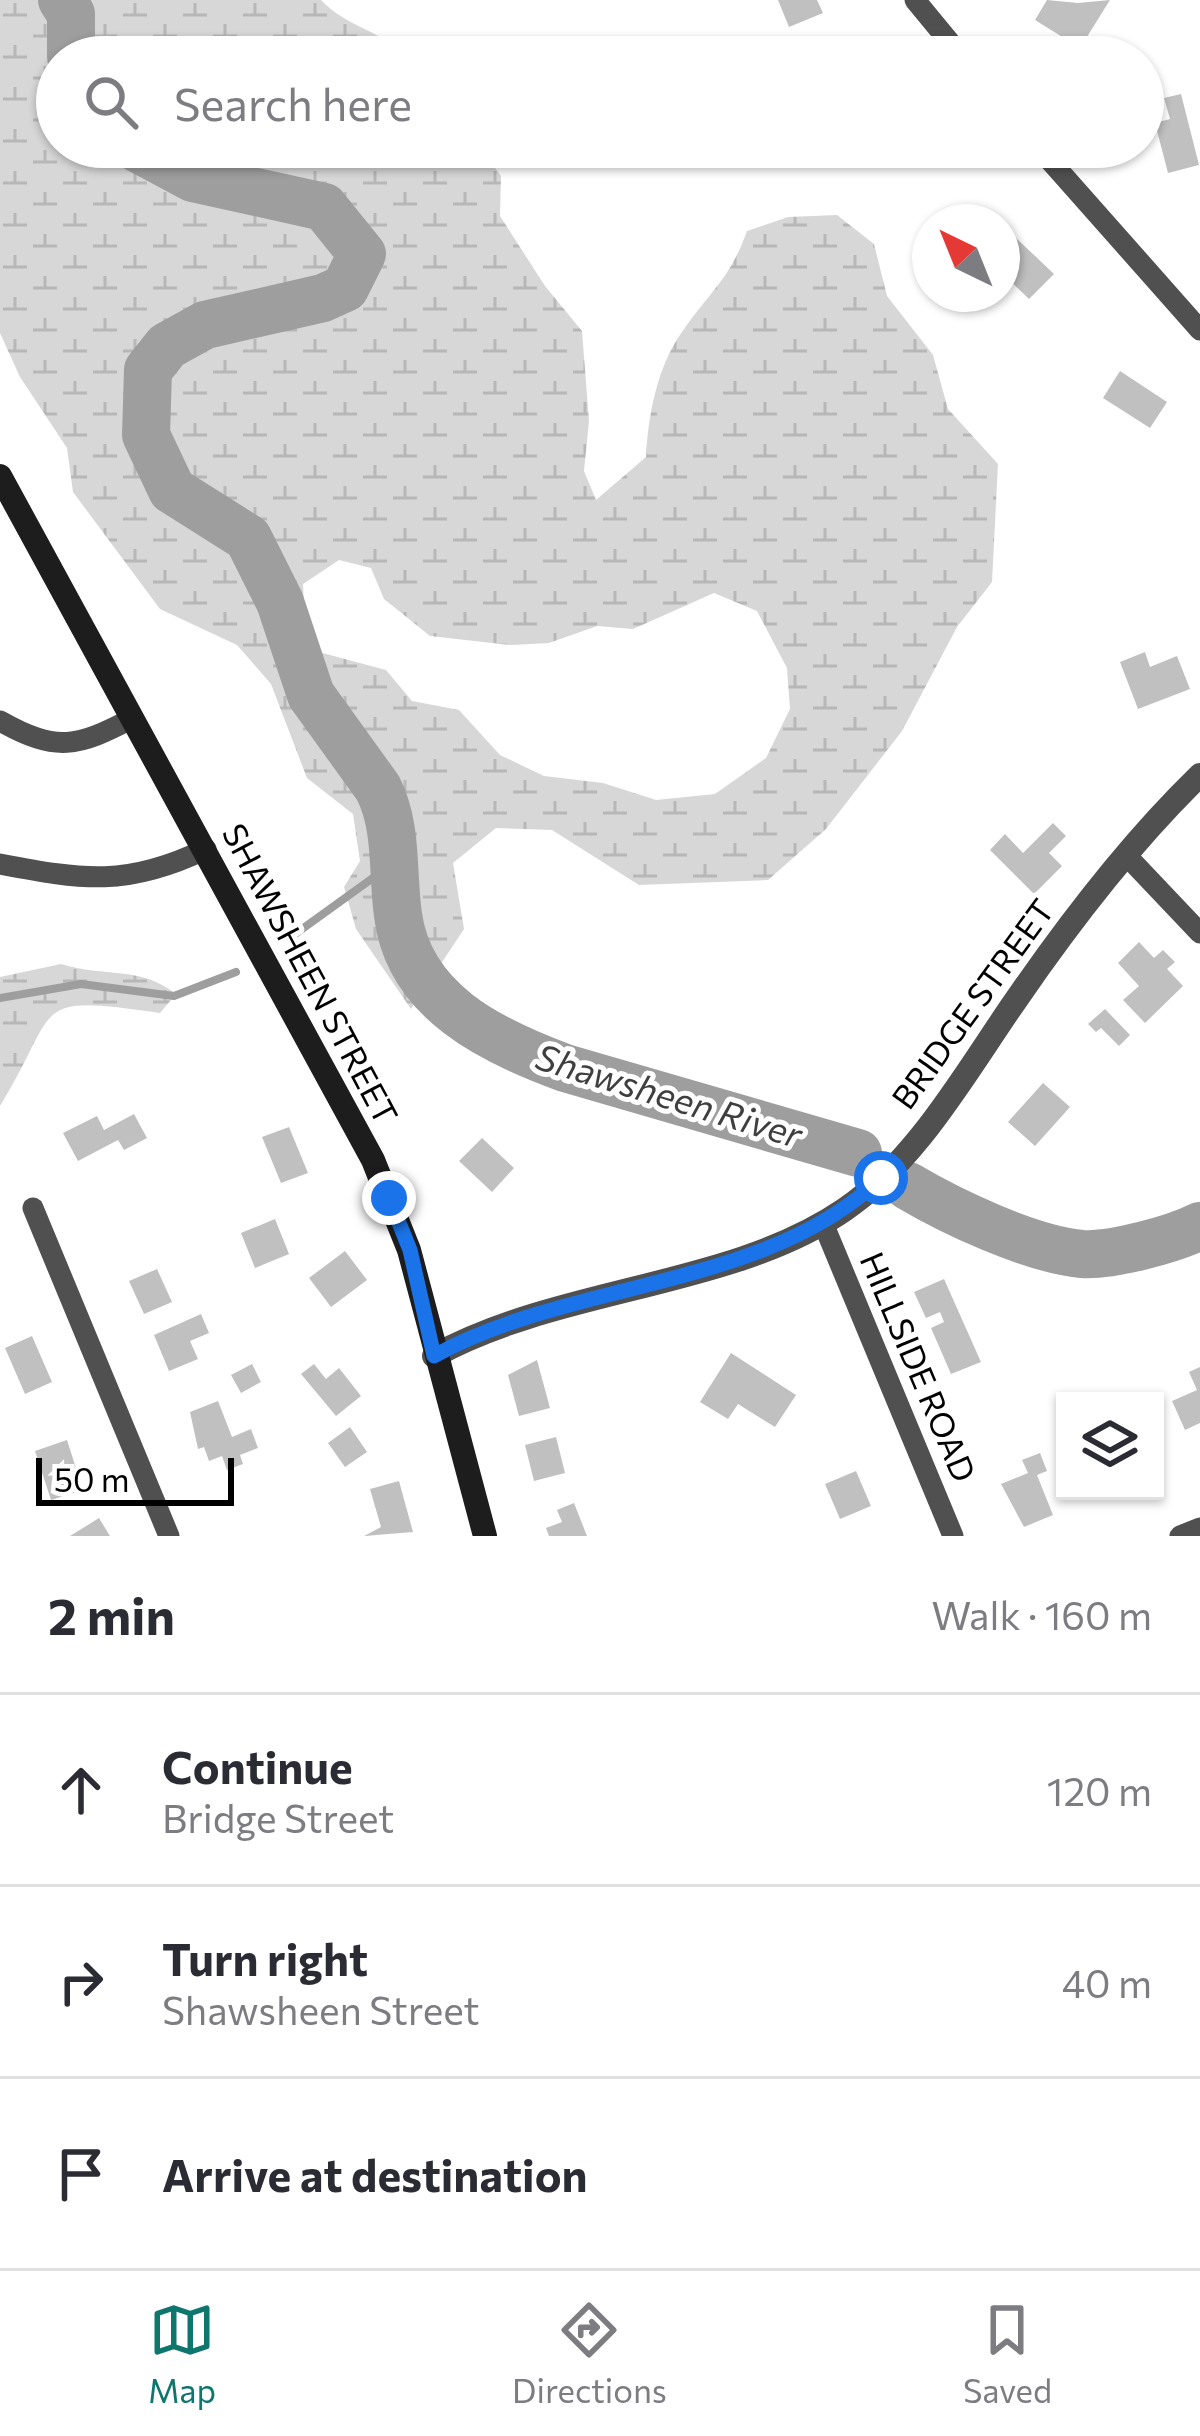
<!DOCTYPE html>
<html lang="en">
<head>
<meta charset="utf-8">
<style>
	:root { --surface:#fff; --page:#f2f2f3; --text:#2b2b33; --muted:#7c7c81; --line:#e1e1e2; --accent:#0f766e }
	body { margin:0; font-family:Commissioner,sans-serif; background:var(--page); color:var(--text) }
	.controls { position:absolute; right:36px; bottom:36px; display:grid; overflow:hidden; border-radius:0px; box-shadow:0 3px 9px #0004 }
	.controls button { width:108px; height:108px; display:grid; place-items:center; padding:0; border:0; border-bottom:3px solid var(--line); background:var(--surface); color:var(--text); font:60px sans-serif }
	.compass { position:absolute; left:912px; top:204px; width:108px; height:108px; border-radius:50%; background:var(--surface); box-shadow:0 3px 9px #0004; rotate:317deg }
	.scale { position:absolute; left:36px; bottom:30px; width:198px; box-sizing:border-box; padding-left:12px; border:6px solid #000; border-top:0; font-size:33px; line-height:42px; white-space:nowrap; color:#000; -webkit-text-stroke:9px #fff; paint-order:stroke }
	.stop { position:absolute; width:36px; height:36px; margin:-27px; border:9px solid #1a73e8; border-radius:50%; background:#fff }
	.stop.end { background:#1a73e8; border-color:#fff; box-shadow:0 3px 12px #0008 }
	.list { margin:0; padding:0; list-style:none }
	h2 { display:flex; justify-content:space-between; align-items:center; height:156px; margin:0; padding:0 48px; font-size:51px }
	h2 small { font-size:39px; font-weight:400; color:var(--muted) }
	.list li { display:grid; grid-template-columns:78px 1fr auto; gap:36px; align-items:center; box-sizing:border-box; height:192px; padding:0 48px; border-top:3px solid var(--line) }
	.list b { display:block; font-size:45px; white-space:nowrap }
	.list p { margin:0; font-size:39px; white-space:nowrap; color:var(--muted) }
	.list em { font-size:39px; font-style:normal; color:var(--muted) }
	.icon { flex:none; width:66px; height:66px; fill:none; stroke:currentColor; stroke-width:2; stroke-linecap:round; stroke-linejoin:round }
	.map { position:relative; flex:none; width:1200px; height:1536px; overflow:hidden }
	.search { position:absolute; background:var(--surface); box-shadow:0 3px 9px #0004; left:36px; right:36px; top:36px; height:132px; display:flex; align-items:center; gap:30px; box-sizing:border-box; padding:0 42px; border-radius:66px; color:var(--muted); font-size:45px }
	.sheet { height:732px; background:var(--surface) }
	nav { display:flex; justify-content:space-around; align-items:center; box-sizing:border-box; height:168px; border-top:3px solid var(--line); background:var(--surface); font-size:33px; color:var(--muted) }
	nav a { display:grid; justify-items:center; gap:6px }
	nav .on { color:var(--accent) }
	.map>svg:first-child { display:block }
	.wetland { fill:url(#wetland-marsh); fill-rule:evenodd }
	.lines { fill:none; stroke-linecap:round; stroke-linejoin:round }
	.stream { stroke:#9e9e9e; stroke-width:8 }
	.river { stroke:#9e9e9e; stroke-width:48 }
	.building { fill:#c0c0c0 }
	.minor { stroke:#505050; stroke-width:21 }
	.tertiary { stroke:#505050; stroke-width:24 }
	.secondary { stroke:#1d1d1d; stroke-width:24 }
	.route { stroke:#1a73e8; stroke-width:15 }
	.labels { text-anchor:middle; stroke-width:10; stroke-linejoin:round; paint-order:stroke }
	.street-label { font-size:33px; fill:#000; stroke:#fff }
	.water-label { font-size:36px; font-style:italic; fill:#3f3f3f; stroke:#fff }
</style>
</head>
<body>
<div class="map">
<svg width="1200" height="1536" viewBox="0 0 1200 1536">
	<defs>
		<pattern id="wetland-marsh" width="20" height="14" patternUnits="userSpaceOnUse" patternTransform="scale(3)"><rect width="20" height="14" fill="#d7d7d7"/><path d="M1 5h8M5 5V1M11 12h8M15 12V8" fill="none" stroke="#b7b7b7"/></pattern>
	</defs>
	<rect width="100%" height="100%" fill="#fff"/>
	<path class="wetland" d="M0,0H321C346,27 381,30 407,57H57V147H480L501,176L500,216L545,286L582,331L589,421L584,471L596,500L646,457C648,416 657,367 682,332C710,291 729,281 747,231L788,217L837,215L874,244L887,296L933,355L948,409L998,464L992,582L957,627L902,731L826,829L768,880L639,885L552,830L496,828L453,863L464,929L411,1009L356,929L344,887L360,861L353,814L307,778L271,684L237,645L160,609L73,492L67,448L20,377L0,333ZM339,560L371,568L384,599L430,636L511,645L549,643L597,626L633,629L714,593L757,611L787,668L790,709L766,758L715,794L656,800L603,783L544,776L500,755L459,710L412,701L386,670L315,651L305,626L303,584Z
		M61,964C105,978 139,965 176,994L160,1013C27,994 62,1005 0,1106V977Z"/>
	<g class="lines">
		<path class="stream" d="M291,937L395,862
			M0,998L81,984L174,996L236,972"/>
		<path class="river" d="M62,0L71,14V57
			M135,147L193,178L324,207L362,254L345,288L323,298L205,325L167,346L148,370L146,435L172,490L248,538L280,602L311,695L378,788C398,827 392,873 398,915C409,1001 491,1041 565,1068L858,1153
			M908,1186C952,1212 1030,1249 1082,1254C1112,1256 1174,1239 1200,1226"/>
	</g>
	<path class="building" d="M778,0H817L823,13L789,27Z
		M1047,0L1078,3L1110,0L1080,48L1035,20Z
		M1181,94L1199,165L1168,173L1155,123L1170,119L1164,98Z
		M1014,236L1054,274L1029,299L1002,273V248Z
		M1120,371L1167,402L1150,428L1103,398Z
		M1145,652L1150,667L1177,656L1190,689L1138,709L1120,662Z
		M1053,823L1066,836L1049,853L1062,866L1034,894L990,850L1005,834L1023,853Z
		M1139,942L1154,958L1163,950L1175,962L1167,969L1183,986L1145,1023L1123,1000L1139,986L1118,963Z
		M1105,1009L1130,1035L1119,1046L1101,1028L1096,1032L1088,1024Z
		M1043,1083L1070,1107L1035,1146L1008,1122Z
		M134,1114L147,1138L124,1150L118,1140L78,1161L63,1133L97,1116L104,1130Z
		M289,1127L308,1173L281,1183L262,1137Z
		M482,1138L514,1168L492,1192L459,1161Z
		M275,1219L289,1254L255,1268L241,1233Z
		M345,1251L367,1280L331,1307L309,1278Z
		M157,1269L172,1302L144,1314L129,1281Z
		M944,1279L981,1362L951,1374L931,1328L944,1322L940,1312L926,1318L914,1292Z
		M201,1314L209,1333L190,1341L198,1359L169,1371L154,1335Z
		M32,1336L52,1382L25,1394L5,1348Z
		M731,1353L796,1395L775,1427L738,1404L728,1419L700,1402Z
		M537,1360L550,1408L519,1416L508,1375Z
		M252,1364L261,1382L241,1393L231,1375Z
		M314,1364L326,1379L339,1368L361,1396L336,1416L301,1374Z
		M1200,1367V1423L1185,1430L1172,1401L1197,1390L1189,1372Z
		M218,1401L232,1437L251,1429L258,1448L240,1455L243,1464L227,1470L222,1456L209,1461L204,1447L198,1449L190,1412Z
		M350,1427L367,1452L345,1467L328,1443Z
		M556,1437L565,1473L534,1481L525,1445Z
		M67,1440L83,1490L51,1500L35,1451Z
		M1040,1453L1047,1471L1037,1475L1053,1515L1024,1527L1001,1484L1028,1473L1022,1460Z
		M856,1471L871,1506L840,1519L825,1484Z
		M399,1481L413,1532L364,1536L381,1527L370,1489Z
		M574,1503L587,1536H549L546,1528L562,1522L557,1510Z
		M99,1518L110,1536H70Z"/>
	<g class="lines">
		<path class="minor" d="M915,0L962,57
			M1038,147L1200,330
			M0,721C57,753 77,747 133,718
			M1126,855L1200,933
			M0,864C84,880 127,887 206,849
			M33,1208L169,1536
			M823,1223L953,1536
			M1180,1536L1200,1528"/>
		<path class="tertiary" d="M434,1356C558,1287 730,1288 844,1210C917,1161 967,1070 1016,1000C1071,920 1131,842 1200,775"/>
		<path class="secondary" d="M0,476L373,1160L409,1250L485,1536"/>
	</g>
	<g class="lines">
		<path class="route" d="M389,1198L410,1250L434,1356C570,1280 767,1289 881,1178"/>
	</g>
	<g class="labels">
		<g class="street-label">
			<text transform="translate(310 974) rotate(62)" y="12">SHAWSHEEN STREET</text>
			<text transform="translate(973 1004) rotate(-54)" y="12">BRIDGE STREET</text>
			<text transform="translate(918 1367) rotate(67)" y="12">HILLSIDE ROAD</text>
		</g>
		<g class="water-label">
			<text transform="translate(669 1096) rotate(17)" y="13">Shawsheen River</text>
		</g>
	</g>
</svg>
<div class="controls">
<button><svg class="icon" aria-label="layers" viewBox="0 0 24 24"><path d="M12 4l9 5-9 5-9-5zM3 14l9 5 9-5"/></svg></button>
</div>
<svg class="compass" viewBox="-18 -18 36 36"><path d="M0-13l5 13h-10z" fill="#e53935"/><path d="M0 13l5-13h-10z" fill="#7c7c81"/></svg>
<div class="scale">50 m</div>
<div class="stop" style="left:881px;top:1178px"></div>
<div class="stop end" style="left:389px;top:1198px"></div>
<div class="search"><svg class="icon" aria-label="search" viewBox="0 0 24 24"><circle cx="10" cy="10" r="6"/><path d="M15 15l6 6"/></svg>Search here</div>
</div>
<section class="sheet">
<h2>2 min<small>Walk · 160 m</small></h2>
<ul class="list">
<li><svg class="icon" aria-label="ahead" viewBox="0 0 24 24"><path d="M12 20V5M6 11l6-6 6 6"/></svg><div><b>Continue</b><p>Bridge Street</p></div><em>120 m</em></li>
<li><svg class="icon" aria-label="right" viewBox="0 0 24 24"><path d="M7 20v-9h11M14 6l5 5-5 5"/></svg><div><b>Turn right</b><p>Shawsheen Street</p></div><em>40 m</em></li>
<li><svg class="icon" aria-label="arrive" viewBox="0 0 24 24"><path d="M6 21V4h12l-3 4 3 4H6"/></svg><div><b>Arrive at destination</b></div></li>
</ul>
</section>
<nav>
<a class="on"><svg class="icon" aria-label="map" viewBox="0 0 24 24"><path d="M3 6l6-2 6 2 6-2v14l-6 2-6-2-6 2zM9 4v14M15 6v14"/></svg>Map</a>
<a><svg class="icon" aria-label="directions" viewBox="0 0 24 24"><path d="M12 3l9 9-9 9-9-9zM9 14v-3h6M13 9l2 2-2 2"/></svg>Directions</a>
<a><svg class="icon" aria-label="saved" viewBox="0 0 24 24"><path d="M7 4h10v16l-5-4-5 4z"/></svg>Saved</a>
</nav>
</body>
</html>
